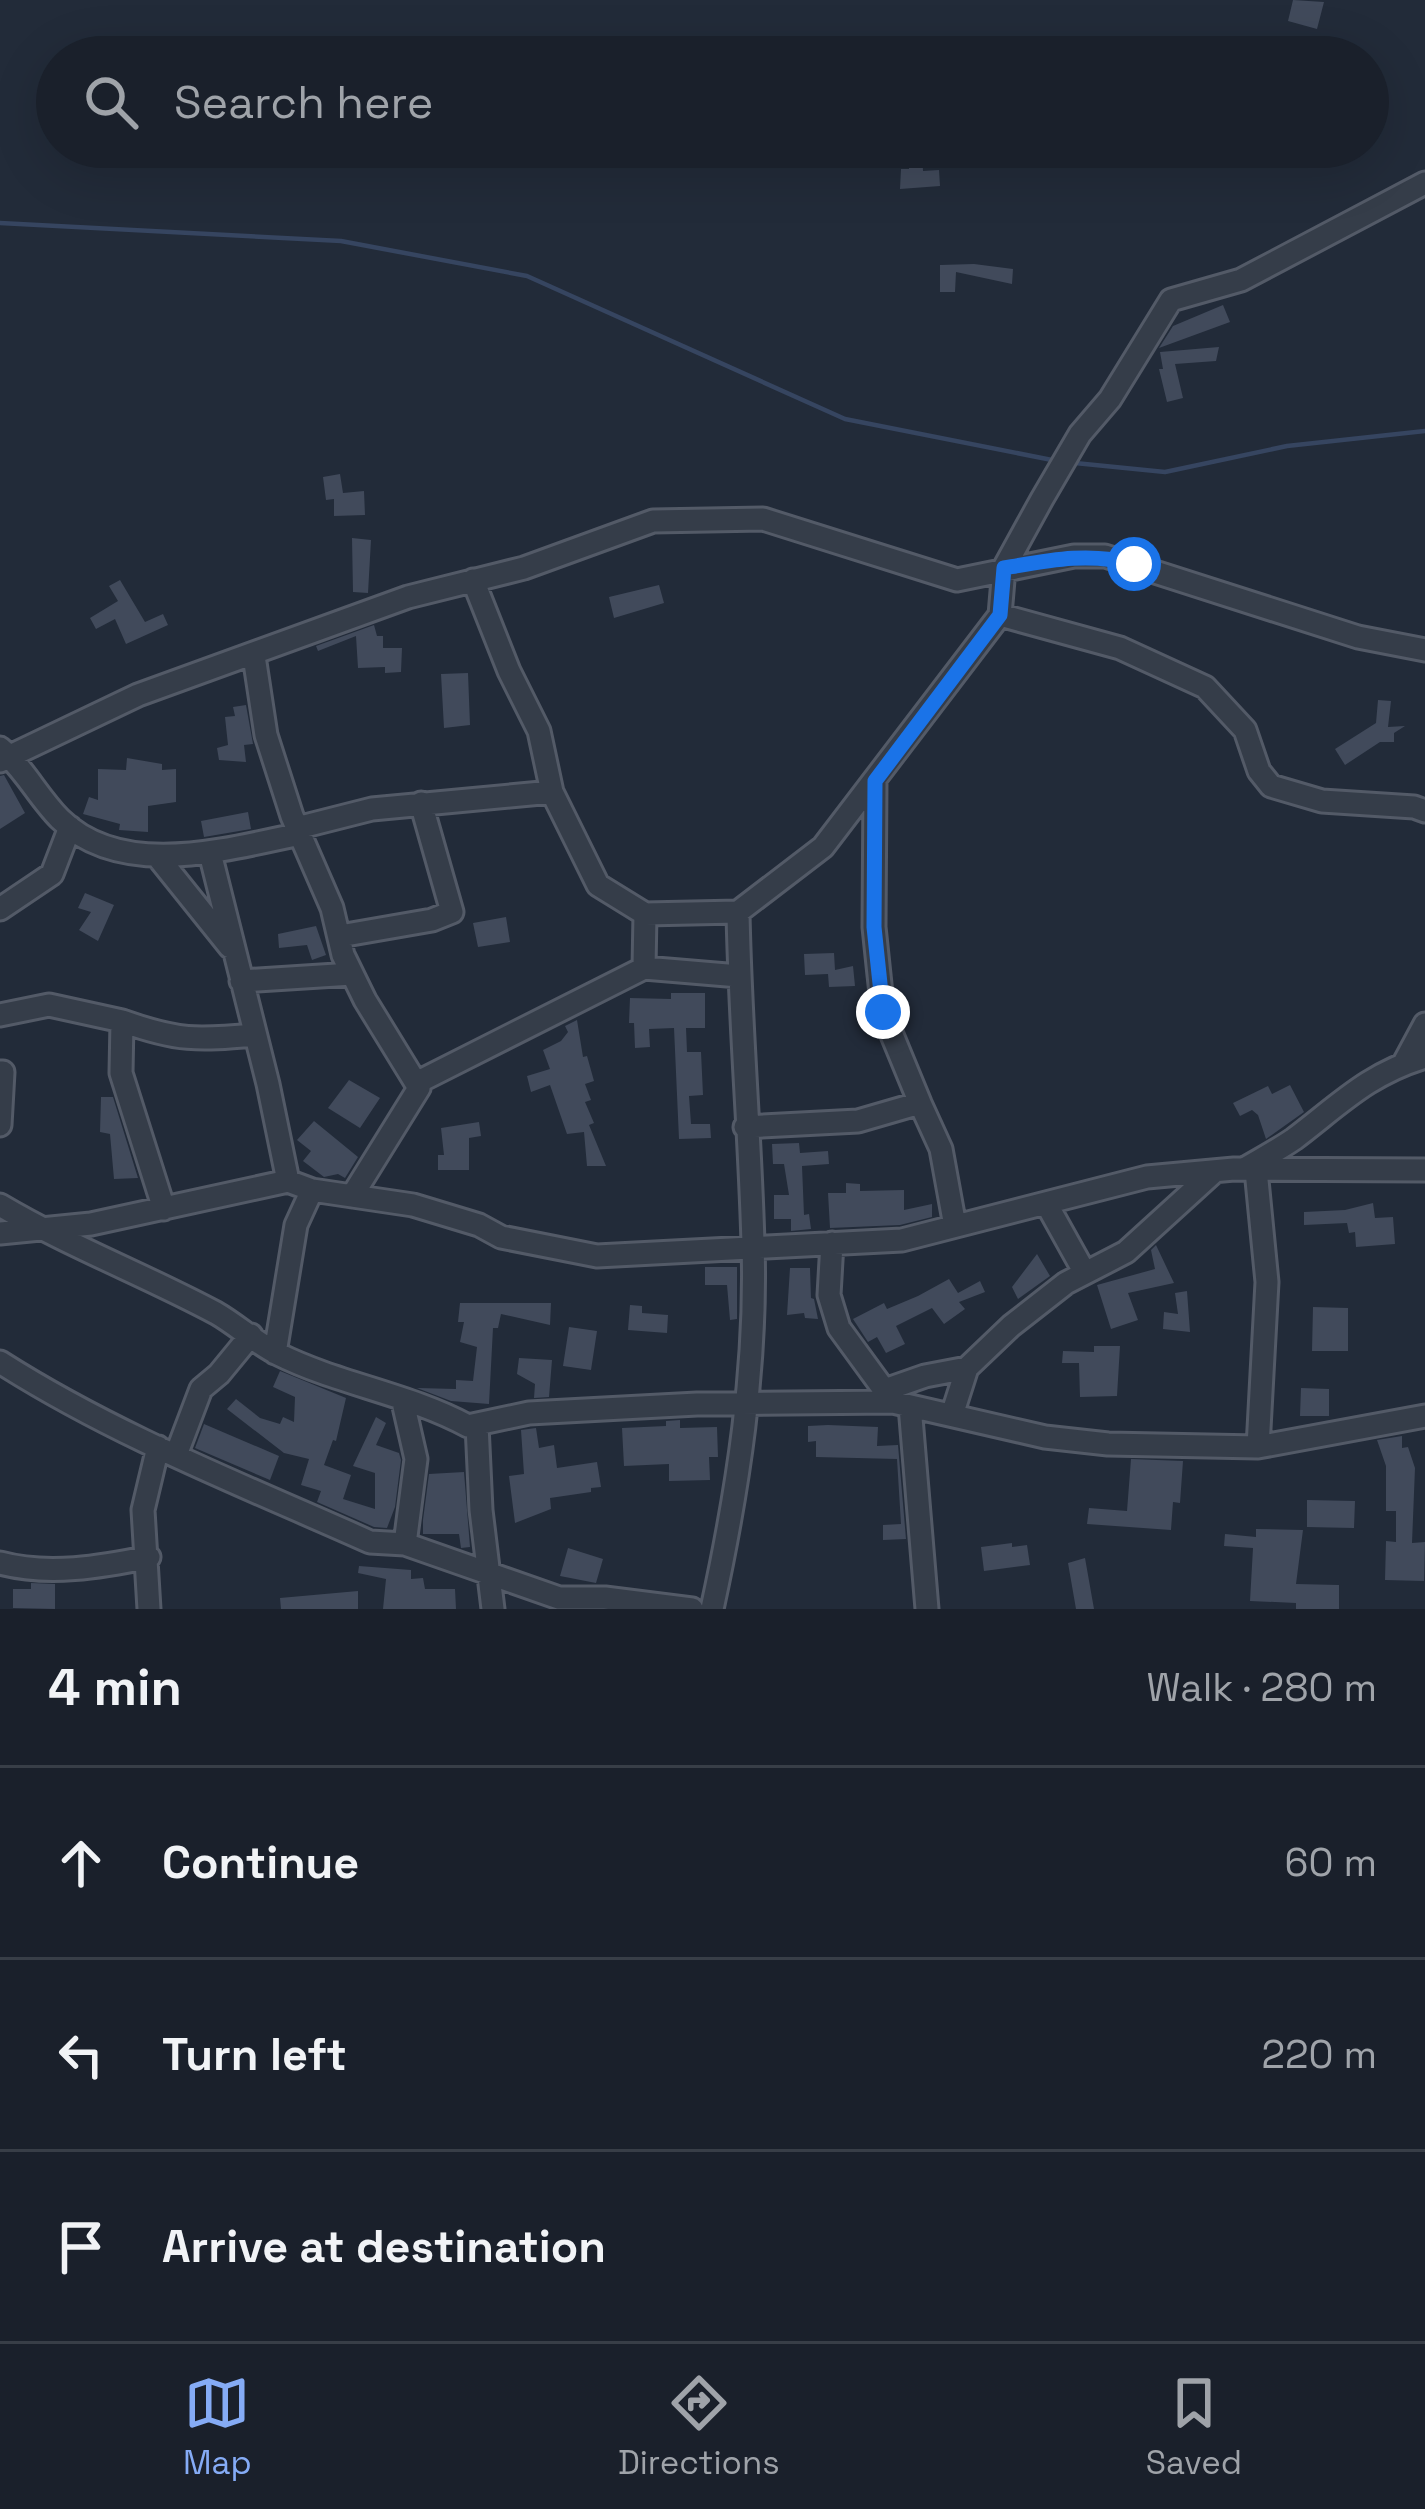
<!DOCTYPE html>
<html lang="en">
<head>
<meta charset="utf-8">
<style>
	:root { --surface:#1a202b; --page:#232833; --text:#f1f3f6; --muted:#9fa3a9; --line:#383e47; --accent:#85abf5 }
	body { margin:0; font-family:"Space Grotesk",sans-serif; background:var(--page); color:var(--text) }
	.stop { position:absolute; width:36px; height:36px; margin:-27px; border:9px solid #1a73e8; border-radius:50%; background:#fff }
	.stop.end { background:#1a73e8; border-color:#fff; box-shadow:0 3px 12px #0008 }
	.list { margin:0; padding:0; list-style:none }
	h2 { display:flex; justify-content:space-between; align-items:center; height:156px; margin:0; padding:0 48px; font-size:51px }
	h2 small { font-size:39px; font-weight:400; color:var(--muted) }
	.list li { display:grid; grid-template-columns:78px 1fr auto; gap:36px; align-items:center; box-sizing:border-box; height:192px; padding:0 48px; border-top:3px solid var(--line) }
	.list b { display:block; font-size:45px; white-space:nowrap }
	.list em { font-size:39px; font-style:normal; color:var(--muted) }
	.icon { flex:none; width:66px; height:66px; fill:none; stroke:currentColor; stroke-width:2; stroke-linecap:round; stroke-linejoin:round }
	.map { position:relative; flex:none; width:1425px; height:1609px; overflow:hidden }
	.search { position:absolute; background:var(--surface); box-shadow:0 12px 48px #0002; left:36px; right:36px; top:36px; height:132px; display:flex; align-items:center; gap:30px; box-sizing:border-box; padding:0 42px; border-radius:66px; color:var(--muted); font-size:45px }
	.sheet { height:732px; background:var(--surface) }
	nav { display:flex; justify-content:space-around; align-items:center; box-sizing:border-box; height:168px; border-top:3px solid var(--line); background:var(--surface); font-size:33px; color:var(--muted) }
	nav a { display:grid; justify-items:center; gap:6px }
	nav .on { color:var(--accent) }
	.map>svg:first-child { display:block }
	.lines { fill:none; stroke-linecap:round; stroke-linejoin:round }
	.stream { stroke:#364560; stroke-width:4.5 }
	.building { fill:#414a5b }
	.minor-casing { stroke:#535a67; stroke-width:27 }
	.minor { stroke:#353d49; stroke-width:21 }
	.route { stroke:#1a73e8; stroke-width:15 }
</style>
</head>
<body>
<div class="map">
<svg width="1425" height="1609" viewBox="0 0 1425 1609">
	<rect width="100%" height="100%" fill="#222b39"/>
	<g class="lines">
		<path class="stream" d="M0,223L341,241L527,276L845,419L1057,461
			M1075,463L1165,472L1287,446L1425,431"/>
	</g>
	<path class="building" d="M1293,0L1324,2L1317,29L1288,21Z
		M908,147H922L923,171L939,170L940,186L900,189L901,169H909Z
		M974,264L1013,269L1012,284L956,272L955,292H940V265Z
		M1223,305L1230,322L1159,348L1173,326Z
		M1219,347L1216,361L1175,364L1183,398L1167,402L1159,369H1163L1160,352Z
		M340,474L343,493L364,491L365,515L334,516V499L326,500L323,477Z
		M352,538L371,540L368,593L353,592Z
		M120,580L145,622L163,614L168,625L126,644L115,619L96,629L90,618L118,601L109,586Z
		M659,585L664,603L614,618L609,597Z
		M374,625L377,636H383V648H402L401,672L385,673V667L358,668L356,636L318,651L316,646Z
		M468,673L470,725L444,728L441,674Z
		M1378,700L1391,701L1388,727L1405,726L1394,733V742H1380L1345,765L1335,749L1376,723Z
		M246,705L253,744L244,745L246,762L219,760L217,748L228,745L225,717L235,716L233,707Z
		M127,758L162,764V770L176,769V802L148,806V832L119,830L120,824L83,814L89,797L98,800V769L126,770Z
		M4,775L25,813L0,829V776Z
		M248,812L251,829L204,837L201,821Z
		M85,893L114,905L98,941L79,930L91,912L78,908Z
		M506,917L510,942L478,947L473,923Z
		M316,926L326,955L312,960L307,945L279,948L278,934Z
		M834,953L835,970L853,966L855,986L829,987L828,974L805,975L804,954Z
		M671,993H705V1028H686L687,1052H701L703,1095L689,1096L691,1124H710L711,1138L679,1139L674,1028L649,1029L650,1047L635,1048L634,1023H629L630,998L671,999Z
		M577,1020L583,1057L587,1056L594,1081L585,1084L591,1100L585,1102L594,1123L589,1125L606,1166H587L584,1132L567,1134L550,1085L531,1092L527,1076L550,1069L543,1050L561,1041L568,1032L565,1026Z
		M349,1080L380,1098L360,1128L328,1108Z
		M1290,1085L1304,1112L1266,1139L1258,1115L1252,1110L1240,1116L1233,1103L1268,1086L1272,1094Z
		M101,1097H113L138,1178L114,1179L110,1134L100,1132Z
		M314,1121L358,1157L345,1178L338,1174L324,1177L303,1161L311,1151L297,1140Z
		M479,1122L481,1136L469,1138V1170H438V1155H444L441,1128Z
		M799,1143L800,1153L828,1151L829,1164L802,1166L804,1215L809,1214L811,1229L791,1231V1219H774V1195H789L784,1164H773L772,1144Z
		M846,1183L860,1184V1191L904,1190V1210L932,1204V1217L900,1225L830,1228L828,1193H846Z
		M1373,1203L1375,1218L1393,1217L1395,1244L1356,1247L1355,1232L1349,1233L1347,1223L1304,1225V1212L1345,1210Z
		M1156,1245L1174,1283L1128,1293L1138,1320L1111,1329L1097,1285L1155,1269L1151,1250Z
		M1037,1254L1050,1276L1018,1299L1012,1287Z
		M705,1267H737V1319L730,1320L727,1285H705Z
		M790,1268H810L811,1298L814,1299L818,1319L805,1318L804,1313L787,1315Z
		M949,1279L958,1293L980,1281L985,1292L959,1302L965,1309L944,1324L932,1308L896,1326L905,1344L886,1353L877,1337L868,1342L853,1319L884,1303L887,1309L918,1296Z
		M1187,1291L1190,1332L1163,1329L1164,1312L1178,1314L1175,1293Z
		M460,1303H551L550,1325L501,1314L498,1328H493L489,1404L451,1401L417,1388L456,1389V1380L473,1381L477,1347L460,1342L464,1322H458Z
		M630,1305L642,1306V1313L668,1315L667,1333L628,1330Z
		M1313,1307L1348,1308V1351H1312Z
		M569,1327L597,1331L591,1370L563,1366Z
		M1094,1346H1120L1117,1396L1080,1397L1079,1363H1062L1063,1351L1094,1352Z
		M519,1358L552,1360L549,1397L534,1398L535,1384L517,1374Z
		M280,1371L346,1398L336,1441L333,1440L324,1465L351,1475L343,1499L375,1509V1473L353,1466L376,1417L386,1423L376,1445L399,1453L401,1460L395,1507L387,1528L374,1527L317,1502L321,1491L301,1485L309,1459L284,1453L227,1409L236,1399L260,1418L280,1424L283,1417L294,1422L295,1397L273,1387Z
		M1301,1388L1329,1389V1416H1300Z
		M680,1420V1428L717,1427L718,1457H709L710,1480L669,1481V1464L624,1466L622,1428L666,1426V1421Z
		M204,1424L279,1456L270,1480L195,1448Z
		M828,1425L878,1427L877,1446L898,1445L906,1539L883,1540V1525L901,1524L897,1459L816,1457V1441L808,1442V1426Z
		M536,1428L539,1448L554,1445L557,1468L597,1462L601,1487L591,1488V1492L550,1498L551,1509L515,1523L509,1476L524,1474L521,1430Z
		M1402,1436V1448L1408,1447L1415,1468L1412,1543L1425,1542L1424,1581L1385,1580L1386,1541L1396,1542V1511H1386V1466L1377,1440Z
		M1131,1459L1183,1461L1180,1503L1173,1502L1171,1530L1087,1524L1089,1508L1127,1511Z
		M464,1472L470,1547L461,1548L459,1534H423V1520L429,1474Z
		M1307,1500L1355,1501L1354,1528L1307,1527Z
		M1256,1529L1303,1530L1296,1584L1339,1585V1609H1296V1603L1250,1601L1253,1548L1224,1546L1225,1534L1256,1537Z
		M1012,1543V1547L1027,1545L1030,1565L984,1571L981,1547Z
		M568,1548L603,1559L596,1583L560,1576Z
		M1085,1558L1094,1609H1076L1068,1563Z
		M359,1566L411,1570V1579L423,1578L425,1589H455L456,1609H383L386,1579L358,1573Z
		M31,1583L55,1584V1609L13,1608V1589H31Z
		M358,1591V1609H281L280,1598Z"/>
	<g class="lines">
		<defs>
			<path id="minor" d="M1000,615L1120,648L1205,687L1245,730L1259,771L1271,786L1322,801L1414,807L1425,811
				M254,656L266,735L292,816L332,908L343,955L365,1000L419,1088L352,1196
				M0,748C24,768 38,797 60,819C122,880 227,849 300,834
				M0,761L138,695L408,597L524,568L653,521L763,519L957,580L1074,556H1105L1358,637L1425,650
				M875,781L874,927L883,1013L920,1103
				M297,828L372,809L552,792
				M210,853L268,1084L288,1181
				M157,856L230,947
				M0,909L52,874L70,827
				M645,914L738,912
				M340,936L432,920L452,912L421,803
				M644,968L739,976
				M241,981L352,974
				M0,1015L49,1005L122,1021
				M1404,1063L1425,1024
				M0,1072H3L0,1125
				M416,1083L644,968L645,914L598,885L552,792L539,731L509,671L473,580
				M745,1127L858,1121L920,1103L941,1149L955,1226
				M1244,1169C1261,1159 1278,1150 1294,1139C1339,1105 1368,1074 1425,1057
				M1256,1170L1267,1282L1258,1447
				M1046,1203L1085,1273
				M0,1205C69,1246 145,1275 216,1313C237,1325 256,1343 278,1354C338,1384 409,1394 468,1426L529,1413L697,1404L893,1402L1045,1437L1108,1444L1258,1447L1425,1416
				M164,1209L121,1073L122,1021C178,1041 197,1040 255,1035
				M0,1233L91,1224L288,1181L312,1190L413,1205L479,1225L501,1237L597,1256L902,1240L1147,1177L1234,1169L1425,1170
				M832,1243L829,1295L839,1328L893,1402
				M275,1353L296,1225L312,1190
				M0,1362C116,1436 245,1486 370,1542L405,1544L559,1598H605L692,1609
				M885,1390L925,1376L967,1368
				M403,1402L416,1459L405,1544
				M910,1406L927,1609
				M952,1415L967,1368L1011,1326L1066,1283L1126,1252L1215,1171
				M477,1425L481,1510L493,1609
				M176,1455L201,1389L219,1374L251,1335
				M0,1563C48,1576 101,1567 149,1557
				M149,1609L143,1510L158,1447
				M712,1609C738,1490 757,1366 753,1244C750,1133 740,1023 738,912L823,847L1000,615L1004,568L1042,499L1080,434L1110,399L1171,300L1241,280L1425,183"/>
		</defs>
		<use href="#minor" class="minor-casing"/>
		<use href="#minor" class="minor"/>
	</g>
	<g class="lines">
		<path class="route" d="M883,1012L874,927L875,781L1000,615L1004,568C1050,560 1089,552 1134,564"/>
	</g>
</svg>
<div class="stop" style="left:1134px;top:564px"></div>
<div class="stop end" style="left:883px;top:1012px"></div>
<div class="search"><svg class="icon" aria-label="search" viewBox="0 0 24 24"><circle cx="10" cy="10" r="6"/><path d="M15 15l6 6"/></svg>Search here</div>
</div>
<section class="sheet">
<h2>4 min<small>Walk · 280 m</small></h2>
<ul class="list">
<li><svg class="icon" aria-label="ahead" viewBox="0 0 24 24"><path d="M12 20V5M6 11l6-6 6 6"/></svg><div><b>Continue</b></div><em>60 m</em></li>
<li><svg class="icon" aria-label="left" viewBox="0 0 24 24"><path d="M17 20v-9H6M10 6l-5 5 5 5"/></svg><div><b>Turn left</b></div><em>220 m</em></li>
<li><svg class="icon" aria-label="arrive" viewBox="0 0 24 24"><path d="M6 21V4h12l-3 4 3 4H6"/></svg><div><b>Arrive at destination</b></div></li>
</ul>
</section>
<nav>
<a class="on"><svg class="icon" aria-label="map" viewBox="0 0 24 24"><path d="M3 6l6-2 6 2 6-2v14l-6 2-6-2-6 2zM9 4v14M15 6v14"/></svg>Map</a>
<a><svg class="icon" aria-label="directions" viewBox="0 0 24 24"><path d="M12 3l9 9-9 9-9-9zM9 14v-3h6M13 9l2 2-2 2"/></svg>Directions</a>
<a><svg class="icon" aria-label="saved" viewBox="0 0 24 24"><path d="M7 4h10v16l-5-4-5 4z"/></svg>Saved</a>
</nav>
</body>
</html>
